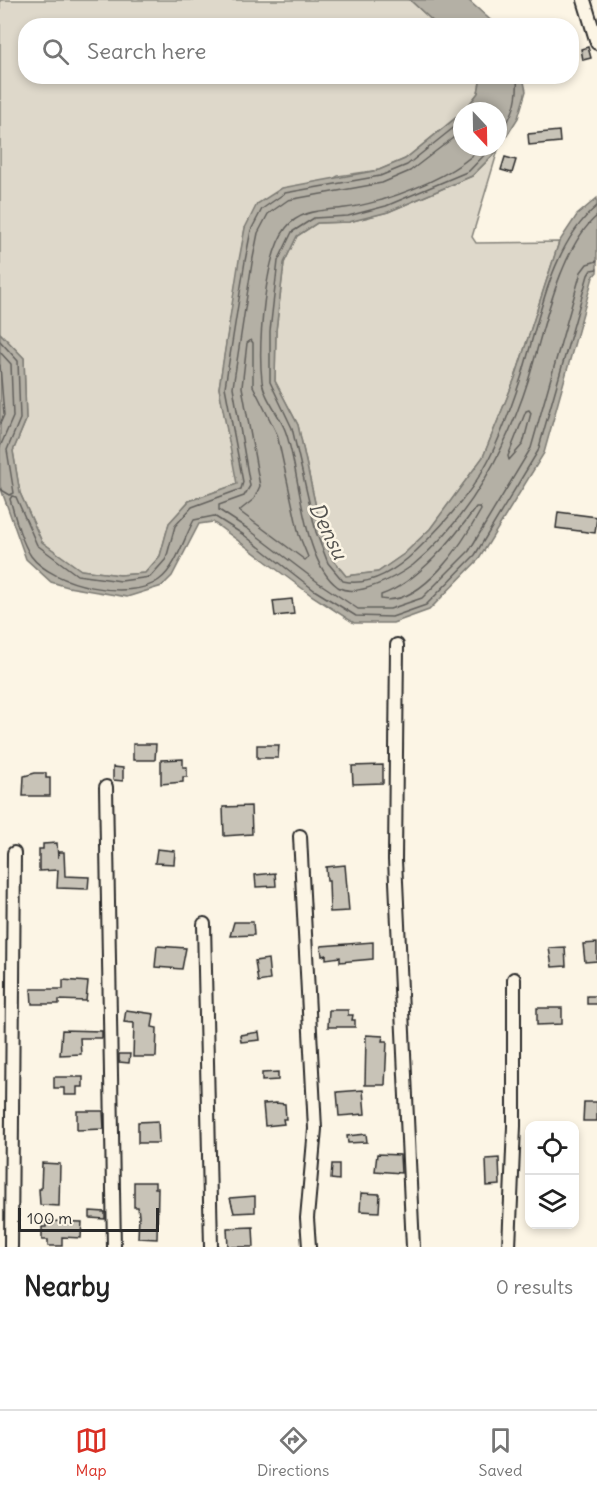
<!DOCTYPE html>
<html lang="en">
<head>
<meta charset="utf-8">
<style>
	:root { --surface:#fff; --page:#f2f2f2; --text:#222; --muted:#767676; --line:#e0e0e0; --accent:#d93025 }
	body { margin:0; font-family:Delius,sans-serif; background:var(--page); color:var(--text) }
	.controls { position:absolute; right:18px; bottom:18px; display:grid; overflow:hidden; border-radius:12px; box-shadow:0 3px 9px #0003 }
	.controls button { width:54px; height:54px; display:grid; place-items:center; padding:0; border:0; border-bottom:2px solid var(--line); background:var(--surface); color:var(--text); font:30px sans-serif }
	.compass { position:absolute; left:453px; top:102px; width:54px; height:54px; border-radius:50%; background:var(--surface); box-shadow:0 3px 9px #0003; rotate:158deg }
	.scale { position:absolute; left:18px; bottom:15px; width:141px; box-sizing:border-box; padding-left:6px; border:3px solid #2b2b2b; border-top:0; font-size:16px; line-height:21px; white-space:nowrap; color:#2b2b2b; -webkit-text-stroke:4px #fcf5e5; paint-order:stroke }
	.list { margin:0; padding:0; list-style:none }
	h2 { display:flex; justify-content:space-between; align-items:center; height:78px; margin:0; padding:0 24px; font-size:26px }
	h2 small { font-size:20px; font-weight:400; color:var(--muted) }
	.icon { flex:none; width:33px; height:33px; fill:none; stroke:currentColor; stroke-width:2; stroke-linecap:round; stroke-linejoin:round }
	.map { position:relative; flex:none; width:597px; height:1247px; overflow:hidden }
	.search { position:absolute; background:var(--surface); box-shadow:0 3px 9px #0003; left:18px; right:18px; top:18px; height:66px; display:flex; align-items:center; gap:15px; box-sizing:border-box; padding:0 21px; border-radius:24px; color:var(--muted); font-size:22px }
	.sheet { height:162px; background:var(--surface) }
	nav { display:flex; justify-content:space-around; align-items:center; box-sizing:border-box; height:84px; border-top:2px solid var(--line); background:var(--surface); font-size:16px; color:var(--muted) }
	nav a { display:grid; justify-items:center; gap:3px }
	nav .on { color:var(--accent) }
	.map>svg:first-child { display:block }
	.green { fill:#ded8ca; stroke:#84827a; stroke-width:1.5 }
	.water { fill:#b4b0a5; stroke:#7d7b74; stroke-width:1.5 }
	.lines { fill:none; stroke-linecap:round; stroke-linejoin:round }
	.shore { stroke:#62605c; stroke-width:1.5 }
	.building { fill:#c8c3b7; stroke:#2b2b2b; stroke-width:1.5 }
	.minor-casing { stroke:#2b2b2b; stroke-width:16 }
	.minor { stroke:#fcf5e5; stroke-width:12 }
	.labels { text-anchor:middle; stroke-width:5; stroke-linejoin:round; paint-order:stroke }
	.water-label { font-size:21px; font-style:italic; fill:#545350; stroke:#fcf5e5 }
</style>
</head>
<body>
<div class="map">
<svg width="597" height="1247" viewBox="0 0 597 1247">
	<rect width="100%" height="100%" fill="#fcf5e5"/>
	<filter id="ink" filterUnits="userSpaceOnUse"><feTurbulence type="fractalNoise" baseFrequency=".0167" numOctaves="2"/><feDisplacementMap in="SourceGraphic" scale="12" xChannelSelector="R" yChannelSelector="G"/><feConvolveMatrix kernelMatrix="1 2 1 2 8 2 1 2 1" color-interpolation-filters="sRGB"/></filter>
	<g filter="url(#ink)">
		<path class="green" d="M0,0H410L437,25L26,26V76L481,77L478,93L465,110L405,159L379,170L338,176L245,228L219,388L238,484L189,501L169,523L160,556L145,573L120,575L80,570L42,542L20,493L13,451L26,420L24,358L0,333Z
			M498,150L472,237L476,243L559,242L515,378L483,457L430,529L404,554L378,572L346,576L333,560L321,530L298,425L275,381L276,331L284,263L297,236L317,223L349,222L388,212L472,176Z"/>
		<path class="water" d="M410,0H468L496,25H437Z
			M481,77H523L526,91L518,118L498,150L472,176L388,212L349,222L317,223L297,236L284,263L276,331L275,381L298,425L321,530L333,560L346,576L378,572L404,554L430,529L483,457L515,378L559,242L577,215L597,198V272L593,277L544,453L479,559L429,610L393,623H354L311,595L213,522L199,524L172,576L162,586L127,597L68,587L51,582L26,559L0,486V333L24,358L26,420L13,451L20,493L42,542L81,570L120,575L145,573L160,556L169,523L189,501L237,484L219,388L239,260L245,228L257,204L282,188L379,170L405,159L462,113V147H498V111H464L478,93Z"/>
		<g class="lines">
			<path class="shore" d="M462,121L407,165L380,176L285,193L262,209L251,230L245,261L225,387L243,482L241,489L192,507L175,526L166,559L150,577L121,581L77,575L37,545L16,497L12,496L10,499C15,517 21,541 31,556C52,585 130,602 159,580C176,568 184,538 194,520L214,516L244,535L314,590L356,616L392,617L426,605L475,555L538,451L588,275L591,270L597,269
				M462,131L410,171L382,183L288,200L268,214L258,233L252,263L233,387L250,486L244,496L219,505V510L248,529L319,583L358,609H390L422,598L469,551L531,448L581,272L587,264L597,261
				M498,138C512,116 519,103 517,76
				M482,147C456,173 417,189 382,200C371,203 357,207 345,208C324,211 301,209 286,228C264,256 258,346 262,381C264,398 279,414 285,430C301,471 301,561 338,587C357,599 398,576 413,565C470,518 507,448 529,378C543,332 560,247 597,216
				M492,147L469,171L386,206L348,216L314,218L292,232L278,261L270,331V382L292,428L316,532L328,563L343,581C370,587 397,569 416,551C443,525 472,493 489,459C502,434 512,405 521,378C539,322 550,245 597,206
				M251,340L253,343V386L277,434L299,535L308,557L305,560L239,511L254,499L260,486L242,387L247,343Z
				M0,341L18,361L20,419L7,450L14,493L10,495L0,489
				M0,352L11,364L13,417L0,447
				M0,365L4,415L0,424
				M529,410L531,413L523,444L509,460L508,456L526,411Z
				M476,507H480L481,510C464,541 422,607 381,599V595C417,583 455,537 476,507Z"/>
		</g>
		<path class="building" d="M588,47L591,58L583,60L581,49Z
			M559,131L560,142L529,145L528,134Z
			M505,157L516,160L512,173L501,170Z
			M558,512L597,517L595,533L556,528Z
			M292,599L294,614L275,616L273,601Z
			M133,744H156L155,760H133Z
			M257,745H279L278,758H257Z
			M183,759V767H187V777H183V782L161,784V760Z
			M383,765V783L353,784L352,766Z
			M113,767L123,768V781L113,780Z
			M35,773H46V778H50V796H23L24,776Z
			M251,806L252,834L224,836L223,807Z
			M57,843L58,858L59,852H64L65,876L89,877L88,889L57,888L58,870L39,871V849H43V844Z
			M157,849L175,851L174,864L155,863Z
			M345,865L349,911L330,912L329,881H327L326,867Z
			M275,873L276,886L256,887L255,875Z
			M234,922H253L254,935L230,936Z
			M373,942V959L340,962V957L326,959V955L322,956L321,946Z
			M597,943V961L585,962L583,944Z
			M157,946L186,948L182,969L155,967Z
			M565,947L566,966L552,967L549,948Z
			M268,959L270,980L258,982L255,961Z
			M63,980L88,982L86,1001L59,1000V1004H32L31,989H63Z
			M587,996H597V1004H587Z
			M537,1008H562V1024L537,1025Z
			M126,1010L154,1014L152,1027L157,1028L156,1057H133L134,1023L124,1022Z
			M329,1010H348V1015H353L352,1020H355V1027H328Z
			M62,1030L102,1031V1038H80L81,1054L60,1055Z
			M259,1032L260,1040L241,1042L240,1035Z
			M366,1035L383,1036L382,1041H387L385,1085H365Z
			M119,1054H130L129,1063L119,1062Z
			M278,1072V1080L262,1081V1073Z
			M54,1077H83V1087H77V1095H64V1088H54Z
			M363,1090L365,1114L339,1116L337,1092Z
			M584,1102H597V1121H583Z
			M276,1103L285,1104L286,1119H283L284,1124L265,1126L263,1104Z
			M77,1111H103L104,1129L77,1130Z
			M158,1121L159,1143H138V1122Z
			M366,1134L367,1142L348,1143L347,1136Z
			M377,1154L400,1155L401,1173L375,1171Z
			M499,1158L500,1185L487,1186L486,1159Z
			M42,1163L60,1164L59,1206L40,1205L39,1189H41Z
			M332,1164H339V1180L331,1179Z
			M134,1182H155V1188H158L157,1239L138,1238L139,1216L138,1207H134Z
			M361,1193L380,1194L379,1212L360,1211Z
			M255,1196V1212L234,1213L230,1198Z
			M90,1211L105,1212V1219L90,1218Z
			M46,1221L82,1222L81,1238L62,1237V1246H48V1240H42V1227H46Z
			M253,1227L254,1247H228L227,1228Z"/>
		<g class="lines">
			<defs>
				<path id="minor" d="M584,0L597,43
					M397,645L395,860L413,1247
					M106,787L114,1247
					M300,836L315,1129L307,1218L309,1247
					M204,924L211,1247
					M11,1247L14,853
					M509,1247L514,1126V979"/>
			</defs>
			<use href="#minor" class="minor-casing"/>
			<use href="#minor" class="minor"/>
		</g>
	</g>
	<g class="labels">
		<g class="water-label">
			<text transform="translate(328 531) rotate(64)" y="7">Densu</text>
		</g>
	</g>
</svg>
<div class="controls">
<button><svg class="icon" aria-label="locate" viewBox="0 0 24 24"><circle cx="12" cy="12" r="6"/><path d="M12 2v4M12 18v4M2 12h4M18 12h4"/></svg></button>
<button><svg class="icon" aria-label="layers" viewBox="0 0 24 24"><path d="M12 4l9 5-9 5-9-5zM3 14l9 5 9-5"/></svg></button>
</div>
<svg class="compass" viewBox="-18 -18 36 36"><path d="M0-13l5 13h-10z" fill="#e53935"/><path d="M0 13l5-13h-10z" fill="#767676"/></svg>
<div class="scale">100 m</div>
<div class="search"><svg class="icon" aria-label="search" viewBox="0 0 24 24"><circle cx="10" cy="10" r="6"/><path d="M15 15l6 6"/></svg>Search here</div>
</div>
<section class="sheet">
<h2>Nearby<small>0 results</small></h2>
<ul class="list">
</ul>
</section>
<nav>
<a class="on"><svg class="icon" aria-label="map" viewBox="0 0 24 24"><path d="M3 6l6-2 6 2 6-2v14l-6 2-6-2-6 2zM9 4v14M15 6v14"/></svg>Map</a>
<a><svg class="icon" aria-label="directions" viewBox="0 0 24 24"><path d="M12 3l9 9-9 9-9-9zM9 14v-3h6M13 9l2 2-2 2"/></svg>Directions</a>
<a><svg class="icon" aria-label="saved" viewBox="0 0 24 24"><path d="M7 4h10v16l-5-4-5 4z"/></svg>Saved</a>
</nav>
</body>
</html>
